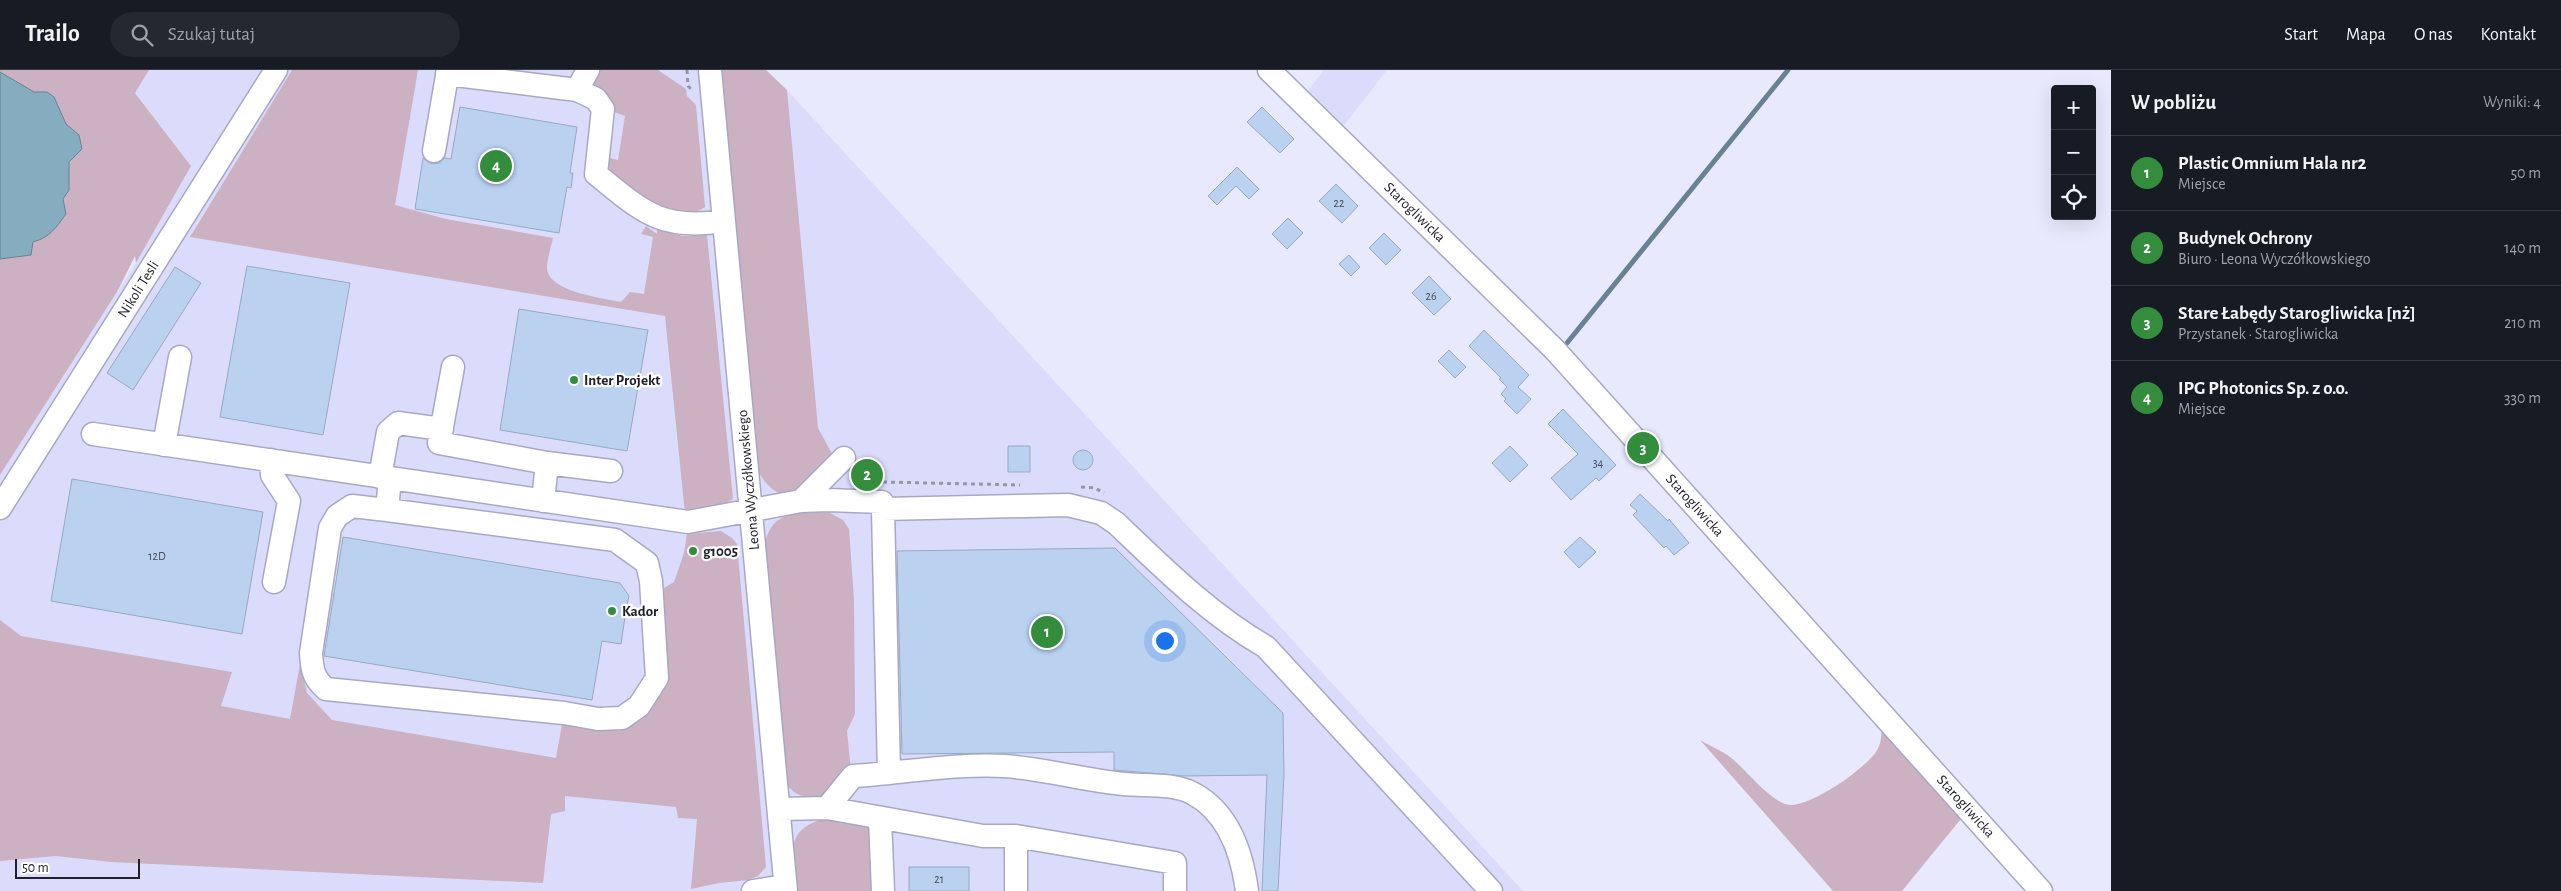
<!DOCTYPE html>
<html lang="pl">
<head>
<meta charset="utf-8">
<style>
	:root { --surface:#171b24; --page:#242831; --text:#f1f3f6; --muted:#9ea1a6; --line:#363941; --accent:#348d3d }
	body { margin:0; font-family:"Alegreya Sans",sans-serif; background:var(--page); color:var(--text) }
	.controls { position:absolute; right:15px; top:15px; display:grid; overflow:hidden; border-radius:5px; box-shadow:0 5px 20px #0002 }
	.controls button { width:45px; height:45px; display:grid; place-items:center; padding:0; border:0; border-bottom:1px solid var(--line); background:var(--surface); color:var(--text); font:25px sans-serif }
	.scale { position:absolute; left:15px; bottom:12px; width:125px; box-sizing:border-box; padding-left:5px; border:2px solid #20202b; border-top:0; font-size:14px; line-height:18px; white-space:nowrap; color:#20202b; -webkit-text-stroke:4px #fff; paint-order:stroke }
	.you { position:absolute; left:1164px; top:570px; width:18px; height:18px; margin:-12px; border:4px solid #fff; border-radius:50%; background:#1a73e8; box-shadow:0 0 0 8px #1a73e833 }
	.badge { display:grid; place-items:center; width:32px; height:32px; border-radius:50%; background:var(--accent); color:#fff; font-size:16px; font-weight:700 }
	.pin { position:absolute; translate:-50% -50%; border:2px solid #fff; box-shadow:0 1px 5px #0006 }
	.list { margin:0; padding:0; list-style:none }
	h2 { display:flex; justify-content:space-between; align-items:center; height:65px; margin:0; padding:0 20px; font-size:21px }
	h2 small { font-size:16px; font-weight:400; color:var(--muted) }
	.list li { display:grid; grid-template-columns:32px 1fr auto; gap:15px; align-items:center; box-sizing:border-box; height:75px; padding:0 20px; border-top:1px solid var(--line) }
	.list b { display:block; font-size:19px; white-space:nowrap }
	.list p { margin:0; font-size:16px; white-space:nowrap; color:var(--muted) }
	.list em { font-size:16px; font-style:normal; color:var(--muted) }
	.icon { flex:none; width:28px; height:28px; fill:none; stroke:currentColor; stroke-width:2; stroke-linecap:round; stroke-linejoin:round }
	.map { position:relative; flex:none; width:2111px; height:821px; overflow:hidden }
	header { display:flex; align-items:center; gap:30px; box-sizing:border-box; height:70px; padding:0 25px; background:var(--surface); border-bottom:1px solid var(--line) }
	header strong { font-size:24px }
	nav { display:flex; gap:28px; margin-inline-start:auto; font-size:18px }
	.search { width:350px; height:45px; background:var(--page); display:flex; align-items:center; gap:12px; box-sizing:border-box; padding:0 18px; border-radius:28px; color:var(--muted); font-size:19px }
	main { display:flex }
	aside { flex:1; background:var(--surface) }
	.map>svg:first-child { display:block }
	.built { fill:#dbdcfb }
	.green { fill:#cbb1c2 }
	.water { fill:#85adbf; stroke:#678393 }
	.lines { fill:none; stroke-linecap:round; stroke-linejoin:round }
	.stream { stroke:#678393; stroke-width:5 }
	.building { fill:#bad1f0; stroke:#96a9c1 }
	.minor-casing { stroke:#a7a8c5; stroke-width:25 }
	.path { stroke:#9696a6; stroke-width:3; stroke-dasharray:4 4; stroke-linecap:butt }
	.minor { stroke:#fff; stroke-width:22 }
	.poi-dot { fill:#348d3d; stroke:#fff; stroke-width:2 }
	.labels { text-anchor:middle; stroke-width:4.5; stroke-linejoin:round; paint-order:stroke }
	.number-label { font-size:12px; fill:#464c5c }
	.street-label { font-size:15px; fill:#20202b; stroke:#fff }
	.poi-label { font-size:15px; font-weight:bold; fill:#20202b; stroke:#fff; text-anchor:start }
</style>
</head>
<body>
<header>
<strong>Trailo</strong>
<div class="search"><svg class="icon" aria-label="search" viewBox="0 0 24 24"><circle cx="10" cy="10" r="6"/><path d="M15 15l6 6"/></svg>Szukaj tutaj</div>
<nav><a>Start</a><a>Mapa</a><a>O nas</a><a>Kontakt</a></nav>
</header>
<main>
<div class="map">
<svg width="2111" height="821" viewBox="0 0 2111 821">
	<rect width="100%" height="100%" fill="#e8e9fc"/>
	<path class="built" d="M118,0H766L787,20L1523,821H0V405L136,193L191,96Z
		M1324,0H1387L1343,57L1306,23Z"/>
	<path class="green" d="M0,0H149L135,23L191,96L136,193L135,186L117,222L0,405Z
		M292,0H418L395,135L446,149L553,168C551,177 547,189 547,198C548,222 603,228 621,232L630,222L644,224L653,167L641,164L646,156L657,164V159L683,166L707,165L733,429L722,435L685,444L665,246L190,167Z
		M597,0H658L686,19L687,26L696,35L705,137C676,158 634,119 611,101L609,97L610,88L618,90L625,46L614,42L613,34L594,14Z
		M719,0H766L787,20L818,358L835,389C827,396 810,418 801,422C780,432 765,415 757,399Z
		M828,442L843,450L849,459L854,529L855,644L847,661L851,701L820,728C806,728 794,726 786,713L764,481C769,439 794,444 828,442Z
		M721,461L732,468L737,474L766,797L758,806L748,810L719,813L691,819L697,749L678,748L676,737L565,726V741L551,744L543,813L111,792L56,786L0,791V550L21,566L232,602L221,636L290,649L300,594L307,623L332,650L556,688L562,654L619,661L638,652L657,627L661,520L674,512L684,483L687,464Z
		M1880,649L1969,739L1902,821H1833L1700,670C1710,676 1721,680 1730,687C1745,698 1772,734 1790,735C1806,736 1841,714 1854,703C1876,685 1885,678 1880,649Z
		M829,747L864,753L871,761L874,821H797C793,781 782,760 829,747Z"/>
	<path class="water" d="M0,2L34,22H47L54,27L66,54L79,65L82,79L69,92V120L63,129L66,144C56,157 51,167 33,172L31,185L0,189Z"/>
	<g class="lines">
		<path class="stream" d="M1567,273L1788,0"/>
	</g>
	<path class="building" d="M460,37L577,57L570,103H573L571,118L567,117L559,163L415,139L423,88L432,94L439,93L445,88L451,89Z
		M1262,37L1294,69L1280,83L1247,52Z
		M1237,97L1259,119L1249,129L1236,116L1217,135L1208,126Z
		M1336,114L1358,136L1342,153L1319,131Z
		M1288,148L1303,163L1287,179L1272,164Z
		M1384,163L1401,180L1386,195L1369,178Z
		M1349,185L1360,197L1351,206L1339,194Z
		M247,196L350,213L323,365L220,347Z
		M175,197L201,213L133,320L107,303Z
		M1429,206L1451,229L1434,245L1412,223Z
		M519,239L648,260L627,381L500,360Z
		M1484,260L1529,305L1518,317L1531,329L1517,344L1504,331L1506,329L1501,324L1507,317L1499,309L1501,308L1469,276Z
		M1449,280L1466,297L1455,308L1438,291Z
		M1563,339L1616,395L1599,411L1596,408L1571,430L1551,408L1578,384L1548,354Z
		M1008,376H1030V402H1008Z
		M1510,376L1528,395L1510,412L1492,393Z
		M1073 390a10 10 0 1 1 20 0a10 10 0 1 1-20 0Z
		M873,393L875,410L861,412L858,395Z
		M72,409L263,442L242,564L51,531Z
		M1640,424L1668,451L1669,449L1689,473L1674,485L1666,476L1664,478L1633,445L1637,441L1630,435Z
		M343,467L620,513L629,526L627,535L630,539L625,547L621,574L602,571L592,630L324,586Z
		M1580,467L1596,482L1579,498L1564,482Z
		M1115,478L1283,643L1284,705L1278,821H1262L1267,705L1184,706L1114,700V682L902,684L897,481Z
		M909,797H969V821H909Z"/>
	<g class="lines">
		<defs>
			<path id="minor" d="M710,0L786,821
				M1269,0L1555,280L2041,821
				M447,4L577,20L588,0
				M577,20L596,29L603,39L596,104C642,141 660,161 724,151
				M434,81L448,0
				M453,297L439,373L547,393
				M93,364L688,452L801,431L828,430L882,432L883,439L1068,435L1101,443L1116,453C1163,498 1209,544 1266,577L1491,821
				M164,375L180,287
				M271,390L272,405L289,431L274,512
				M380,407L388,362L398,353L442,359
				M543,431L547,393L611,401
				M801,431L844,388
				M0,438L276,0
				M883,439L889,703
				M387,440L352,436L337,446L330,458L311,583C312,599 313,608 326,619L564,643L598,649L622,648L639,636L657,608L651,511L647,493L615,470L387,440L390,408
				M827,738L853,706C900,703 959,693 1005,696C1045,699 1084,710 1124,714C1145,716 1173,713 1192,723C1229,742 1242,783 1247,821
				M779,739L827,738L983,766H1016L1175,793V821
				M880,748L883,821
				M753,821L785,816
				M1016,821V766"/>
		</defs>
		<use href="#minor" class="minor-casing"/>
		<path class="path" d="M687,0L688,16L692,20
			M883,412L1020,415
			M1081,417L1095,418L1104,423"/>
		<use href="#minor" class="minor"/>
	</g>
	<g class="poi-dot">
		<circle cx="574" cy="310" r="5"/>
		<circle cx="693" cy="481" r="5"/>
		<circle cx="612" cy="541" r="5"/>
	</g>
	<g class="labels">
		<g class="number-label">
			<text x="1339" y="137">22</text>
			<text x="1431" y="230">26</text>
			<text x="1598" y="397">34</text>
			<text x="157" y="490">12D</text>
			<text x="939" y="813">21</text>
		</g>
		<g class="street-label">
			<text transform="translate(1415 142) rotate(44)" y="5">Starogliwicka</text>
			<text transform="translate(138 219) rotate(-58)" y="5">Nikoli Tesli</text>
			<text transform="translate(748 410) rotate(-95)" y="5">Leona Wyczółkowskiego</text>
			<text transform="translate(1695 435) rotate(48)" y="5">Starogliwicka</text>
			<text transform="translate(1966 736) rotate(48)" y="5">Starogliwicka</text>
		</g>
		<g class="poi-label">
			<text x="584" y="315">Inter Projekt</text>
			<text x="703" y="486">g1005</text>
			<text x="622" y="546">Kador</text>
		</g>
	</g>
</svg>
<div class="controls">
<button>+</button>
<button>−</button>
<button><svg class="icon" aria-label="locate" viewBox="0 0 24 24"><circle cx="12" cy="12" r="6"/><path d="M12 2v4M12 18v4M2 12h4M18 12h4"/></svg></button>
</div>
<div class="scale">50 m</div>
<div class="you"></div>
<div class="pin badge" style="left:1047px;top:562px">1</div>
<div class="pin badge" style="left:867px;top:405px">2</div>
<div class="pin badge" style="left:1643px;top:378px">3</div>
<div class="pin badge" style="left:496px;top:96px">4</div>
</div>
<aside>
<h2>W pobliżu<small>Wyniki: 4</small></h2>
<ul class="list">
<li><span class="badge">1</span><div><b>Plastic Omnium Hala nr2</b><p>Miejsce</p></div><em>50 m</em></li>
<li><span class="badge">2</span><div><b>Budynek Ochrony</b><p>Biuro · Leona Wyczółkowskiego</p></div><em>140 m</em></li>
<li><span class="badge">3</span><div><b>Stare Łabędy Starogliwicka [nż]</b><p>Przystanek · Starogliwicka</p></div><em>210 m</em></li>
<li><span class="badge">4</span><div><b>IPG Photonics Sp. z o.o.</b><p>Miejsce</p></div><em>330 m</em></li>
</ul>
</aside>
</main>
</body>
</html>
